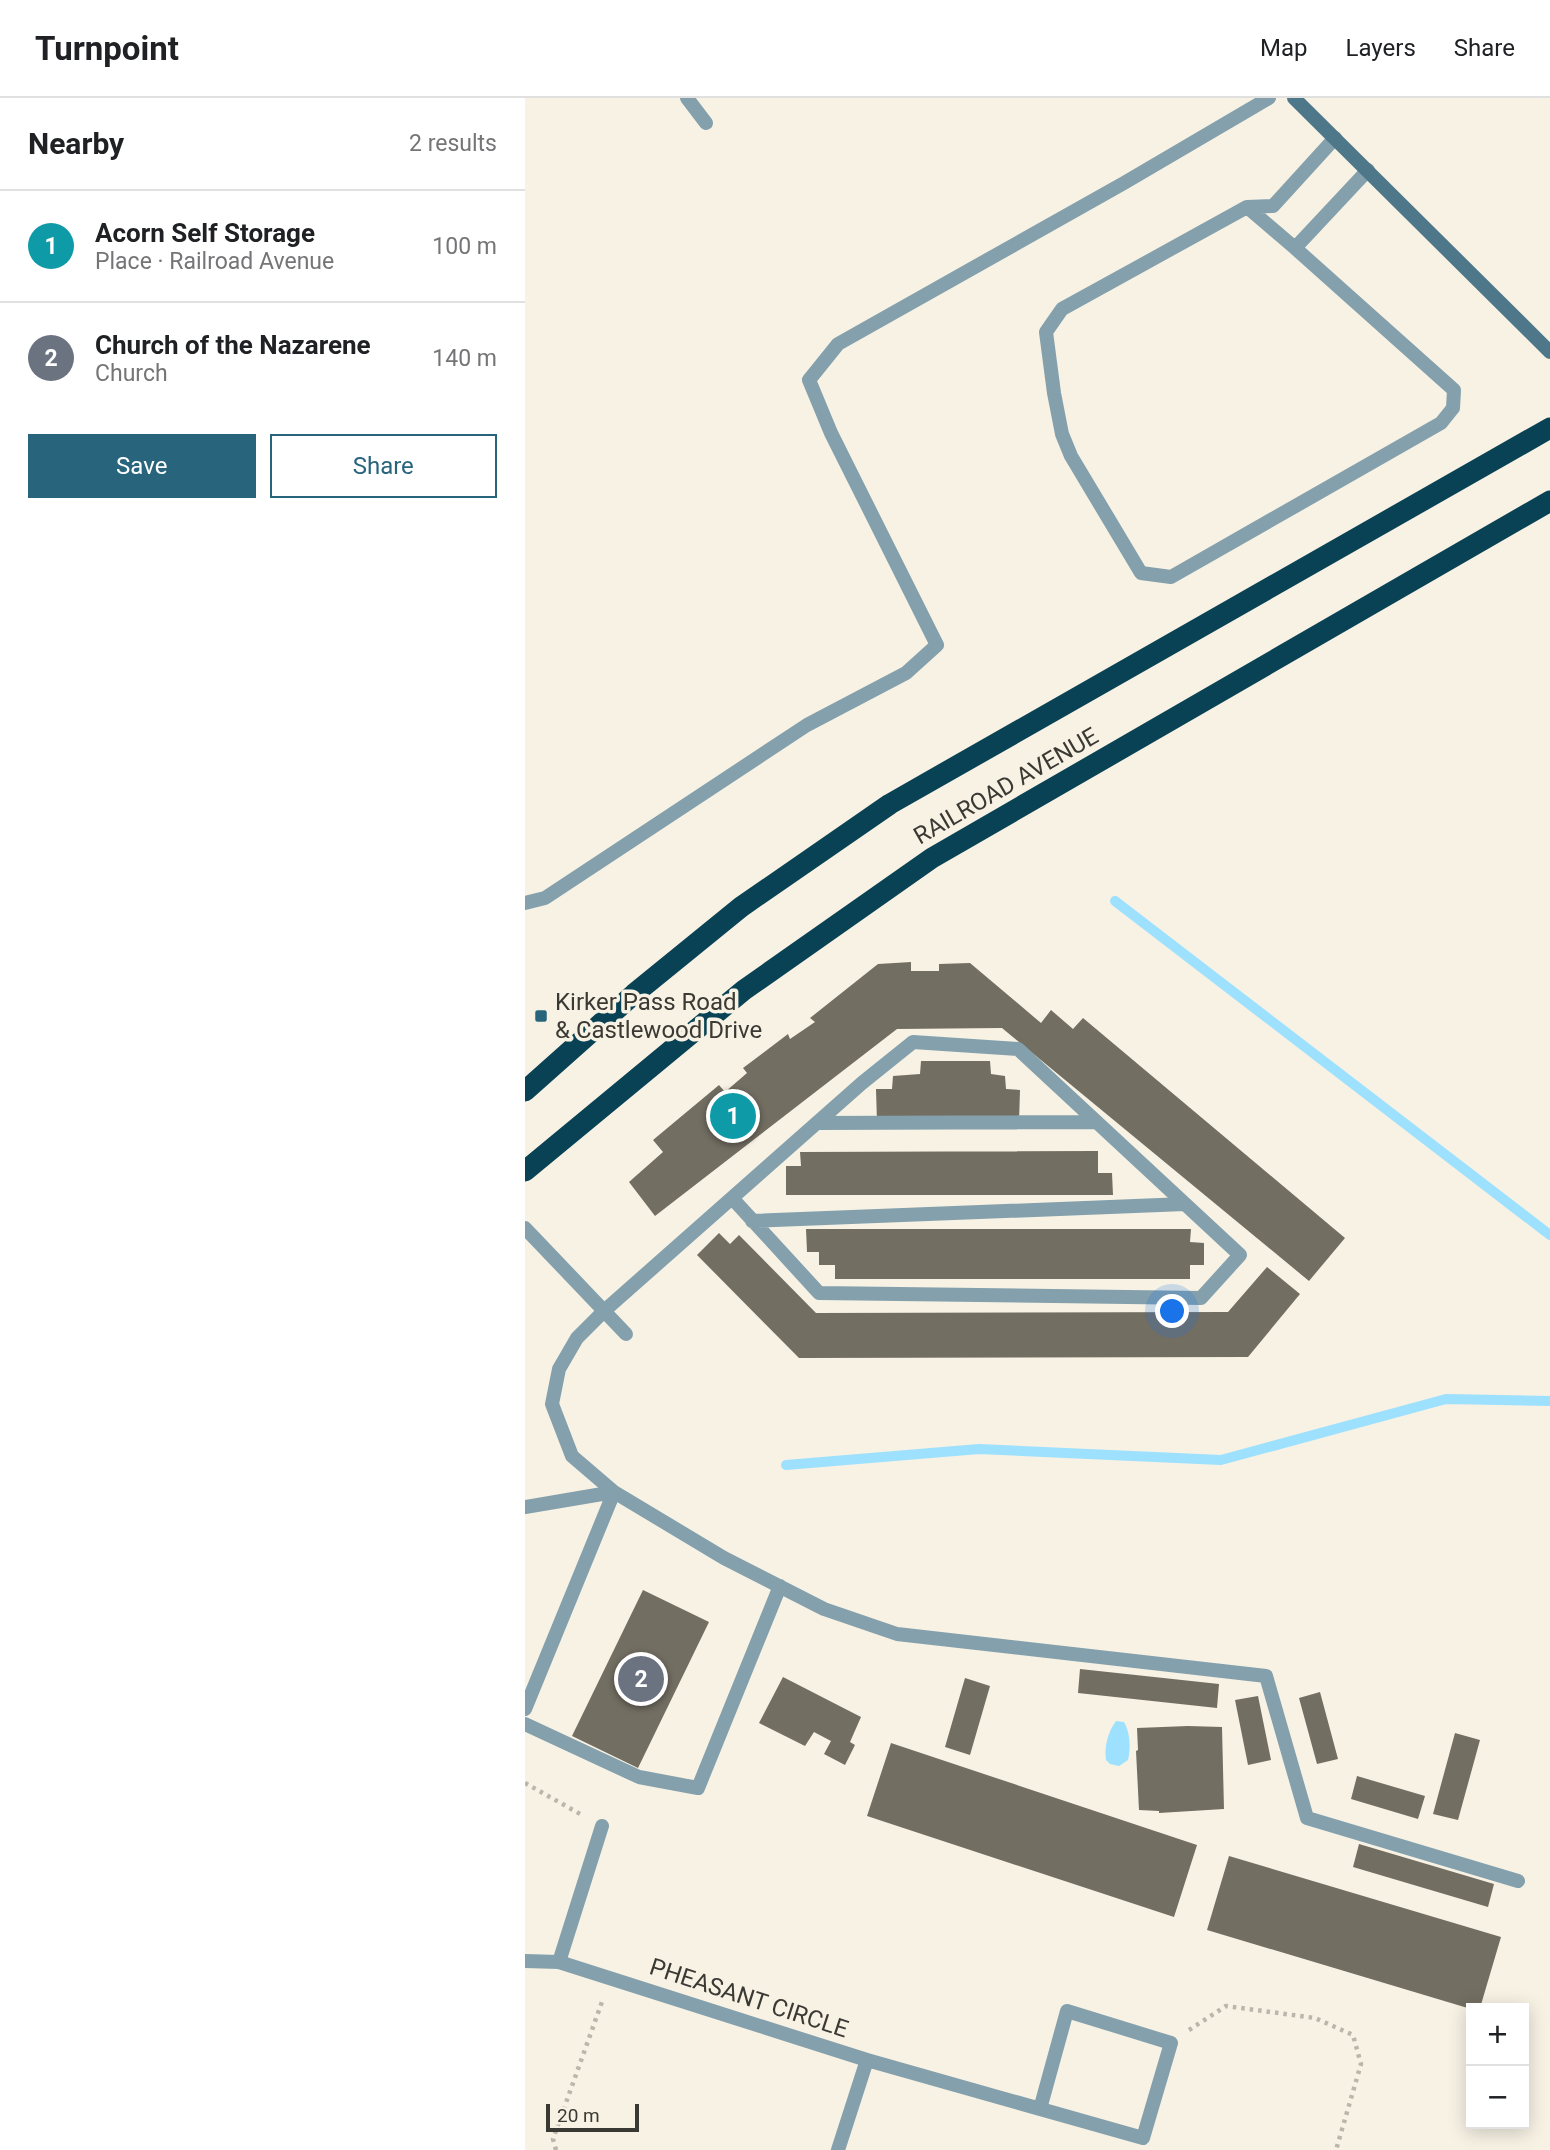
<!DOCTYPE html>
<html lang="en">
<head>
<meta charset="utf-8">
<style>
	:root { --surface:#fff; --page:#f2f2f2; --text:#202124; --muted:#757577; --line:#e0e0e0; --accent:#28657c }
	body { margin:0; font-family:Roboto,sans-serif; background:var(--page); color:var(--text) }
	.controls { position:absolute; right:21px; bottom:21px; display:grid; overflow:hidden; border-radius:0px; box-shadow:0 4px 18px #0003 }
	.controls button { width:63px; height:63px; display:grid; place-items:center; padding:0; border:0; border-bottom:2px solid var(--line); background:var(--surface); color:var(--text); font:35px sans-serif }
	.scale { position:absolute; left:21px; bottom:18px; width:93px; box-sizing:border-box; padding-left:7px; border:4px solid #3b3934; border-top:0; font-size:19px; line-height:24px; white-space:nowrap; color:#3b3934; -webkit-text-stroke:5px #f7f2e4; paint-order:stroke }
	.you { position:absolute; left:648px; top:1214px; width:24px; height:24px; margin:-18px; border:5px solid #fff; border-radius:50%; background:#1a73e8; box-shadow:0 0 0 10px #1a73e833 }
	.badge { display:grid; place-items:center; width:46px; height:46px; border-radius:50%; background:var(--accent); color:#fff; font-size:23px; font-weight:700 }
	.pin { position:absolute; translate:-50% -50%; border:4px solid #fff; box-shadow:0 2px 7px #0006 }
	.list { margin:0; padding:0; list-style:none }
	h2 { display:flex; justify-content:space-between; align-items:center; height:91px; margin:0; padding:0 28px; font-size:30px }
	h2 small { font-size:23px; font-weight:400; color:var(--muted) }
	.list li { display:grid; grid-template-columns:46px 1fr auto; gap:21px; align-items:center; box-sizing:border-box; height:112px; padding:0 28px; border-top:2px solid var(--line) }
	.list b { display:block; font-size:26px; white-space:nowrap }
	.list p { margin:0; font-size:23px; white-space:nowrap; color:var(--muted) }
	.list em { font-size:23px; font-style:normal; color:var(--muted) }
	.actions { display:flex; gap:14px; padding:21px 28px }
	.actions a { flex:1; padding:16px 0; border:2px solid var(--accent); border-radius:0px; text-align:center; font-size:24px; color:var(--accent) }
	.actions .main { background:var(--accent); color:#fff }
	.map { position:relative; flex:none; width:1025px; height:2052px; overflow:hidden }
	header { display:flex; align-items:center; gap:42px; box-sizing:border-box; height:98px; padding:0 35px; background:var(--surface); border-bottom:2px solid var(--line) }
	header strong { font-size:33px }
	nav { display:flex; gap:38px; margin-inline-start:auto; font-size:24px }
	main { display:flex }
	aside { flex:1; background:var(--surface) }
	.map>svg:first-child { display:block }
	.water { fill:#9de1fe }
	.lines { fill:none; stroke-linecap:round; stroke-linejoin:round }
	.stream { stroke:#9de1fe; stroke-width:10 }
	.building { fill:#736e62 }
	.path { stroke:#bab6ab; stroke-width:4.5; stroke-dasharray:3.5 5; stroke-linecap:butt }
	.lane { stroke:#84a0ac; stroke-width:14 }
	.street { stroke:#84a0ac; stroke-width:14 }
	.secondary { stroke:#4e788a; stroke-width:14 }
	.highway { stroke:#094255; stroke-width:21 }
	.poi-dot { fill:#28657c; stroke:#f7f2e4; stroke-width:2.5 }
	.labels { text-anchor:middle; stroke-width:7; stroke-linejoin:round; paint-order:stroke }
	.street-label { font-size:24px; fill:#3b3934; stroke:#f7f2e4 }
	.poi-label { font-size:24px; fill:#3b3934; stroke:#f7f2e4; text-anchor:start }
</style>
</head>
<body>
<header>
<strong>Turnpoint</strong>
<nav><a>Map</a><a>Layers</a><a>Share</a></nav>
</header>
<main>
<aside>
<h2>Nearby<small>2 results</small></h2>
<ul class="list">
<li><span class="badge" style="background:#0f9aa8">1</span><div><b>Acorn Self Storage</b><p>Place · Railroad Avenue</p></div><em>100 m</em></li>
<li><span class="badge" style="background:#6b7280">2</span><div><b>Church of the Nazarene</b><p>Church</p></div><em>140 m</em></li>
</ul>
<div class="actions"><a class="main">Save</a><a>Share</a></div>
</aside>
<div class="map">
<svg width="1025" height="2052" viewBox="0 0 1025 2052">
	<rect width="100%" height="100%" fill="#f7f2e4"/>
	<path class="water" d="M591,1623L599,1624C605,1634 606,1650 603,1662L594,1668L585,1666L581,1662C579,1648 583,1634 591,1623Z"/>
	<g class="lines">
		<path class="stream" d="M590,803L1025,1137
			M261,1367L454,1351L696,1362L921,1301L1025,1303"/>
	</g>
	<path class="building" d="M386,864V873H414V866L445,865L516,925L526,912L548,931L558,920L820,1140L784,1183L477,930L372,931L130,1118L104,1084L138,1054L128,1042L194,987L200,994L222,975L218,970L263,936L265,941L290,924L285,920L353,866Z
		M396,963H465L466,976L480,978L481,991L495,992L494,1024H352L351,991H367L368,978L395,976Z
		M573,1053V1075H587L588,1097H261V1068H276L275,1054Z
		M281,1131H666L665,1144L679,1145V1167H665V1181H310V1167H294V1154H282Z
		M194,1135L205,1146L214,1137L291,1215L703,1214L742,1169L775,1196L723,1259L274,1260L172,1157Z
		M118,1492L184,1524L113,1670L47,1638Z
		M555,1571L694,1586L692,1610L553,1595Z
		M258,1579L336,1619L325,1644L330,1647L320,1667L299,1656L306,1643L289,1634L280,1648L234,1625Z
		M440,1580L465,1588L445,1657L420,1649Z
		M795,1594L813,1661L792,1666L774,1600Z
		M733,1598L746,1662L723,1667L710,1602Z
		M663,1628L697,1629L699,1711L634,1715V1713L614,1712L611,1653L613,1652L612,1630Z
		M930,1635L955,1642L933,1722L908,1716Z
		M366,1645L672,1747L649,1819L342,1718Z
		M832,1678L900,1698L893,1721L826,1701Z
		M834,1746L969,1786L963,1809L828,1769Z
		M704,1758L976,1839L955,1910L946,1911L682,1832Z"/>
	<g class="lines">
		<path class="path" d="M0,1685L57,1717
			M664,1932L701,1908L790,1920L828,1937L836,1966L811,2052
			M31,2052L28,2041L78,1901"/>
		<path class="lane" d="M162,0L181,25
			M810,40L748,108L722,109L537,211L521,234L529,295L537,336L546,358L616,475L646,479L916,325L928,310L929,292L770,150L843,72
			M722,109L770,150
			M0,805L20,800L282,627L381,575L412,547L306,335L284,282L313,246L599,85L744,0
			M293,1025L572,1024
			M207,1100L294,1195L676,1200L715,1157L493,951L388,944L337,985L79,1213L52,1240L34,1271L27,1306L47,1358L89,1394L199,1460L299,1511L372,1536L741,1578L782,1720L993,1783
			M227,1123L660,1106
			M0,1409L89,1394
			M0,1611L89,1394
			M0,1626L114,1679L173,1690L255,1488
			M34,1864L77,1728"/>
		<path class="street" d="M0,1130L101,1236
			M0,1863L34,1864L342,1962L618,2040L646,1945L542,1913L515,2011
			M313,2052L342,1962"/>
		<path class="secondary" d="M769,0L1025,254"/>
		<path class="highway" d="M0,993L109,896L216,809L365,706L1025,330
			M0,1073L219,892L407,760L1025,403"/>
	</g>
	<rect class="poi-dot" x="9" y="911" width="14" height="14" rx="3.5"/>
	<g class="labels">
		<g class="street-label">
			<text transform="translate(481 688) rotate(-30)" y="8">RAILROAD AVENUE</text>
			<text transform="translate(224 1900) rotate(18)" y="8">PHEASANT CIRCLE</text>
		</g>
		<g class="poi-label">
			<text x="30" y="912">Kirker Pass Road<tspan x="30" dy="28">&amp; Castlewood Drive</tspan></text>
		</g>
	</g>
</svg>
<div class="controls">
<button>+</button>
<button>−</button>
</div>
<div class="scale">20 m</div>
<div class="you"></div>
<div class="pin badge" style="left:208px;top:1018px;background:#0f9aa8">1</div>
<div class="pin badge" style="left:116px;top:1581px;background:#6b7280">2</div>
</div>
</main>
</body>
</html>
